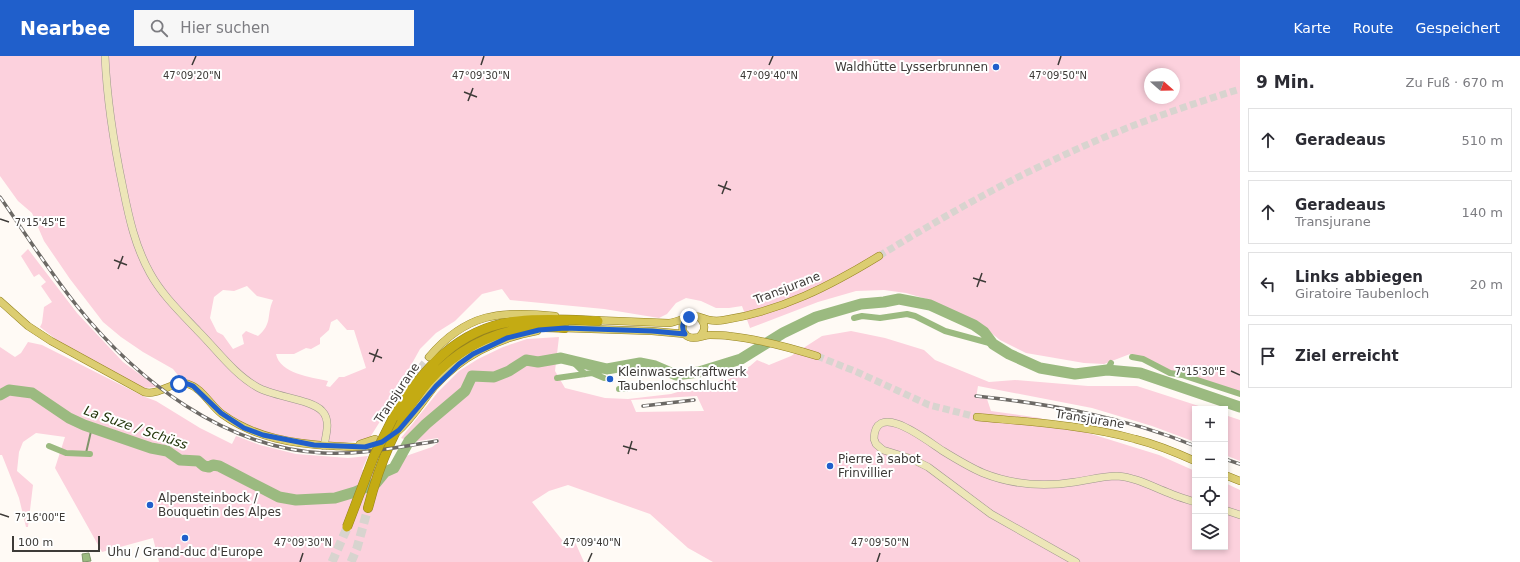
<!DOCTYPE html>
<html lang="de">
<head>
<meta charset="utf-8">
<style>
	:root { --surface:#fff; --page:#f7f7f7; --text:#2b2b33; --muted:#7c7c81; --line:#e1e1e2; --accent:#205fcb }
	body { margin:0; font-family:"DejaVu Sans",sans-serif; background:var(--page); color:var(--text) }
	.controls { position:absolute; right:12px; bottom:12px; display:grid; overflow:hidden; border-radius:0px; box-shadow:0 2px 6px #0003 }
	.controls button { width:36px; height:36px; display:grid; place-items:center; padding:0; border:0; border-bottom:1px solid var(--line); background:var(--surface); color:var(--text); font:20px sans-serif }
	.compass { position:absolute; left:1144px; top:12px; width:36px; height:36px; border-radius:50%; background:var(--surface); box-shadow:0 2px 6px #0003; rotate:110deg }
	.scale { position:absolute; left:12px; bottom:10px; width:88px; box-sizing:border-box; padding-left:4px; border:2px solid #3d3a37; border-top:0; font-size:11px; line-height:14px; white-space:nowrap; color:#3d3a37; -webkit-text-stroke:3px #fff; paint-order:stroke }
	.stop { position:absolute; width:12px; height:12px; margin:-9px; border:3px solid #205fcb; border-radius:50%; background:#fff }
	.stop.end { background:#205fcb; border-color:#fff; box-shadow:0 1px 4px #0008 }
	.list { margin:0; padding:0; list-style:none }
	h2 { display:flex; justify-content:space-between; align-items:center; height:52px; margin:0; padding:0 16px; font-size:17px }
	h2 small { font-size:13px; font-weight:400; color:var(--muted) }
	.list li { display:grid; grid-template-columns:26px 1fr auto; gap:12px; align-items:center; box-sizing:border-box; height:64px; margin:0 8px 8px; padding:0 8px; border:1px solid var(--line); border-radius:0px }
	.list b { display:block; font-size:15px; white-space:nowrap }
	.list p { margin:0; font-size:13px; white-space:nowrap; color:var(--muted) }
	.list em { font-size:13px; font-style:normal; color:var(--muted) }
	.icon { flex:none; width:22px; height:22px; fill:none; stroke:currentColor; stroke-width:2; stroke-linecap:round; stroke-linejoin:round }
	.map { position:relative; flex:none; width:1240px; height:506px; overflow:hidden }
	header { display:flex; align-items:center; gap:24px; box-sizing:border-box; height:56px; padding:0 20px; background:var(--accent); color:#fff }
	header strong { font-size:19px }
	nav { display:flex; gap:22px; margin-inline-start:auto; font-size:14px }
	.search { width:280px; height:36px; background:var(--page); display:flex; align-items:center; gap:10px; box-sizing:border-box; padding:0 14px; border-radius:0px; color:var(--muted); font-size:15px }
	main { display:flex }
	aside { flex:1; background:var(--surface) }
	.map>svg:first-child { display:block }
	.green { fill:#fcd1dd; fill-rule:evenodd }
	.water { fill:#9bba80; stroke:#7f946a }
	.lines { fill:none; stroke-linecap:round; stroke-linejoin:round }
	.stream { stroke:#7f946a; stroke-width:2 }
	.canal { stroke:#9bba80; stroke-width:6 }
	.river { stroke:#9bba80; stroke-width:11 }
	.primary-tunnel { stroke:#d8d4cf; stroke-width:7; stroke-dasharray:7 3.5; stroke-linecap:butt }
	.highway-tunnel { stroke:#d8d4cf; stroke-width:9; stroke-dasharray:9 4.5; stroke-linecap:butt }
	.secondary-casing { stroke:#9d958e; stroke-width:8 }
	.primary-casing { stroke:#958320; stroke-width:8 }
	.highway-casing { stroke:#958320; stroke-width:10 }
	.secondary { stroke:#ede6b8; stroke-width:7 }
	.primary { stroke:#dccd71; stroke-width:7 }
	.highway { stroke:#c4ab13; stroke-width:9 }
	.rail-casing { stroke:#6c6965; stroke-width:3.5 }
	.rail { stroke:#fff; stroke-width:2; stroke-dasharray:6; stroke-linecap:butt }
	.highway-bridge-casing { stroke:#958320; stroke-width:10; stroke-linecap:butt }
	.highway-bridge { stroke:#c4ab13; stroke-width:9 }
	.route { stroke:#205fcb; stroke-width:5 }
	.ticks { fill:none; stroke:#3d3a37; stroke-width:1.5 }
	.poi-dot { fill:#205fcb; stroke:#fff; stroke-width:1.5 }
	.labels { text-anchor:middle; stroke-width:4; stroke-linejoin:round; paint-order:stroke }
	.poi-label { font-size:12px; fill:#3d3a37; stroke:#fff; text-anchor:start }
	.street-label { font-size:12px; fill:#3d3a37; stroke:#fff }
	.water-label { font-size:13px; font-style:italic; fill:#23360c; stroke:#fff }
	.ticks-label { font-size:10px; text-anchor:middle; fill:#3d3a37; stroke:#fff; stroke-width:4; stroke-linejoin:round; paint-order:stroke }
</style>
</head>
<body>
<header>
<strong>Nearbee</strong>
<div class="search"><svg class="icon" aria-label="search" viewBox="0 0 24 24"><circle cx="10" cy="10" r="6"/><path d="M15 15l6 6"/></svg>Hier suchen</div>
<nav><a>Karte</a><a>Route</a><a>Gespeichert</a></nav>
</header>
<main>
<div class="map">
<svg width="1240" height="506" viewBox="0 0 1240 506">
	<rect width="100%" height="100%" fill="#fffaf5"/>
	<path class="green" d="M0,0H1240V336L1225,333L1169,317L1146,302L1130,298L1104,308L1084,307L1026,297L1000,284L985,272L964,260L930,244L906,237L884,234L856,235L818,246L750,272L742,250L729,252H716L701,245L686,242L676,247L667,258L659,262L604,253L510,244L502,233L482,238L455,265L436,277L420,293L379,367L369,383L324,390L314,389L245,372L202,338L185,328L173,313L143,296L121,281L103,266L70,223L44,185L32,157L18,145L0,120ZM1150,18H1174V42H1150ZM247,230L257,240L273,244C266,260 273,267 258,280L246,275L242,279L244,288L233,293L223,279L217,276L210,262L214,241L223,234L234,235ZM337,263L347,274H354L366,312L344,321H339L330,331L326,330L328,325C311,321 280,318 276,298H294L306,292L311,293L320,288V282L329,274L331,266Z
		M28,193L77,257L123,306L157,331L145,332L136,329L58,285L40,271L42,267L44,251L52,246L41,230L46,226L39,218L34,221L21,200Z
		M851,275L885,282L924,294L935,304L989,326L1015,324L1088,330H1137L1208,353H1195V386L1152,370L1092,352L978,330L976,342L987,343L991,355L1040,362L1159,399L1195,415V491H1225V427L1240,434V506H713L688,492L650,458L568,429L549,435L532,446L562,484L575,486L584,506H159L153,482L102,496L55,412L65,381L36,377L23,386L19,396L17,415L33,429L28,471H26L19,442L2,399H0V291L15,301L21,297L28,286L42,289L145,341L156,345L200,372L232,388L236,380L260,389L296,398L348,402L368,400L362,414L383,412L406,400L432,391L439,386L438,382L412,386L401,382L438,336L459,315L478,303L503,291L527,283L559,281L555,315L565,332L605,342L628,343L671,338L691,332L713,329L722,323H729L750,310L757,304L769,309L791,300L822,280ZM697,340L704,355L636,356L631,344Z
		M1225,359L1240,364V405L1225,399Z"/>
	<path class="water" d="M89,497L91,505L83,506L82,498Z"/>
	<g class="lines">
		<path class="stream" d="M86,397L92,371"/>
		<path class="canal" d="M854,262L862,260L880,262L907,258L915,260L945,275L993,288
			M1132,301L1143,303L1170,317L1182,319L1240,338
			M572,305L585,318
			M1107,314L1111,307
			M592,317L604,322
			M557,322L592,317L607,313
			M619,333H626
			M49,390L66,397L90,398"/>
		<path class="river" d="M0,339L9,334L32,337L69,362L84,369L151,392L167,395L180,404L198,405L204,410L209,411L213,409L219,410L279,441L296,444L335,442L355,436L376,427L385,416L394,412L409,385L426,368L465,335L472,320L494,321L509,315L526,304L538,306L561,302L607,313L640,307L655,310L676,319L699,316L741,303L783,277L816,261L861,248L884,246L899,243L930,249L974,269L984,276L993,288L1009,298L1040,312L1075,318L1107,314L1140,317L1240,351"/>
		<path class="primary-tunnel" d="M879,200C938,164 998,129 1062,100C1119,73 1179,52 1240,33
			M817,300L857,316L929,349L977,361
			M411,331L417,316L429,301"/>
		<path class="highway-tunnel" d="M332,506L347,472
			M351,506L357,492L368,452"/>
		<defs>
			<path id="secondary" d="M105,0C107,44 114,89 123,132C129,162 135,190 150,217C162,239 181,257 198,275C217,294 234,318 257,331C274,341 311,343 322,355C331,364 326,379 324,390
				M1225,454L1240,459
				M1076,506L991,458L928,411L912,403L883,394L876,388L874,383C875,342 930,387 943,395C956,403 969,411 983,417C1013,429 1044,431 1075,426C1089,424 1103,420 1117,420C1135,421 1153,431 1169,437C1178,441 1186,443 1195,446"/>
			<path id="primary" d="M0,245L28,270L51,285L144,336C160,340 172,324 188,328C202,332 210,349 222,358C255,382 294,388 334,390C351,391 366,393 382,386
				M699,261C706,267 706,275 699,281
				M686,263C681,269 681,278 689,281C695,284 704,279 710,279C717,279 723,279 729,280C759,283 788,291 817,300
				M593,264L669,267C678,266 685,261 692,260C698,259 704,263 709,264C714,265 719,265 724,264C781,255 830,230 879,200
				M561,272L652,275L685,278
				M429,301C466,257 501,254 555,260
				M977,361C1029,366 1084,369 1135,383C1155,388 1175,396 1195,405
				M397,376C412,363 422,346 434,331C460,301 497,282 537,275
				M360,388L375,383
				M1225,419L1240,425"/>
			<path id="highway" d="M393,362C421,314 459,271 518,265C544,262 572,264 598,265
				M368,452C389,370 433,285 526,272C539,270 552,271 565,272"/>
		</defs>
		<use href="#secondary" class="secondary-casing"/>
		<use href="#primary" class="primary-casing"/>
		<use href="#highway" class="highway-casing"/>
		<use href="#secondary" class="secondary"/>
		<use href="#primary" class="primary"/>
		<use href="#highway" class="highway"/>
		<defs>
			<path id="rail" d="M0,141C25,177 49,215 77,250C137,325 225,392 323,397C362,399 400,391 437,385
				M976,340C1050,348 1125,361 1195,390
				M643,350L694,344
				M1225,403L1240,408"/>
		</defs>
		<use href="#rail" class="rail-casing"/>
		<use href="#rail" class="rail"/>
		<defs>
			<path id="highway-bridge" d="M347,471L374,400L393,362"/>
		</defs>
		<use href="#highway-bridge" class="highway-bridge-casing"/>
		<use href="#highway-bridge" class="highway-bridge"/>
	</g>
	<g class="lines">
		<path class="route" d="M179,328H188L193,330L221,357L244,372L263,379L314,389L365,391L382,386L399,374L436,330L459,308L473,298L507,282L539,274L565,272L652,275L685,278C681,272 682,265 689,261"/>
	</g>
	<path class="ticks" d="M192,9L196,0M481,9L484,0M769,9L773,0M1058,9L1061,0M464,36L477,41M468,45L473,32M718,129L731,134M722,138L727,125M0,163L9,166M114,204L127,209M118,213L123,200M973,222L986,226M977,231L982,217M369,297L382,302M373,306L378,293M1231,315L1240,319M623,390L637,394M628,398L632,385M0,458L9,461M300,506L303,497M588,506L592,497M877,506L880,497"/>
	<g class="poi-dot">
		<circle cx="996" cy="11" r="4"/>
		<circle cx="610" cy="323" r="4"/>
		<circle cx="830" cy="410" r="4"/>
		<circle cx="150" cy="449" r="4"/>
		<circle cx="185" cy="482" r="4"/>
	</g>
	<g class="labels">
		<g class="poi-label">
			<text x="988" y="15" text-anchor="end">Waldhütte Lysserbrunnen</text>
			<text x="618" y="320">Kleinwasserkraftwerk<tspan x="618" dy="14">Taubenlochschlucht</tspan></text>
			<text x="838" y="407">Pierre à sabot<tspan x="838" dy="14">Frinvillier</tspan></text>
			<text x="158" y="446">Alpensteinbock /<tspan x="158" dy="14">Bouquetin des Alpes</tspan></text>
			<text x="185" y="500" text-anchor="middle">Uhu / Grand-duc d'Europe</text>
		</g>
		<g class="street-label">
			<text transform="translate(787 232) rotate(-21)" y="4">Transjurane</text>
			<text transform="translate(397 337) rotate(-56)" y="4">Transjurane</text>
			<text transform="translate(1090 363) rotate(9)" y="4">Transjurane</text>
		</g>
		<g class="water-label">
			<text transform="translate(136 371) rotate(19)" y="5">La Suze / Schüss</text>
		</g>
	</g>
	<g class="ticks-label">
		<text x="192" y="23">47°09'20"N</text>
		<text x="481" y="23">47°09'30"N</text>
		<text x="769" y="23">47°09'40"N</text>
		<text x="1058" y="23">47°09'50"N</text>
		<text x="40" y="170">7°15'45"E</text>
		<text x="1200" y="319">7°15'30"E</text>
		<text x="40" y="465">7°16'00"E</text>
		<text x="303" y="490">47°09'30"N</text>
		<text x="592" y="490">47°09'40"N</text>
		<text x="880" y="490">47°09'50"N</text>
	</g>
</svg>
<div class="controls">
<button>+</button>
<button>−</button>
<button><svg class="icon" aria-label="locate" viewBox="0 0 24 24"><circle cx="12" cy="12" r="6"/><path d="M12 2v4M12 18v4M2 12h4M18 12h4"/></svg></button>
<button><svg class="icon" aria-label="layers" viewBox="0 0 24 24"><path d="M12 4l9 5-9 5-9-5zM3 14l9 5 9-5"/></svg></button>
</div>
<svg class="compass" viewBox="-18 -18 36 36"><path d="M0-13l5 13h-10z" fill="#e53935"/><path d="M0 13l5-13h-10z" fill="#7c7c81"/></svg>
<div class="scale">100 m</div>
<div class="stop" style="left:179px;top:328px"></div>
<div class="stop end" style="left:689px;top:261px"></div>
</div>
<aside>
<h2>9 Min.<small>Zu Fuß · 670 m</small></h2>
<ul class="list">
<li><svg class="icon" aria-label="ahead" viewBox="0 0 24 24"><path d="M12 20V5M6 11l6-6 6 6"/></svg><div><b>Geradeaus</b></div><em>510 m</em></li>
<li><svg class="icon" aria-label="ahead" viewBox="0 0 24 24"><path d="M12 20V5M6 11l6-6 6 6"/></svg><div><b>Geradeaus</b><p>Transjurane</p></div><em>140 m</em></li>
<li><svg class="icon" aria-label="left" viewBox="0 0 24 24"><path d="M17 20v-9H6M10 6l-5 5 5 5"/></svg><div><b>Links abbiegen</b><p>Giratoire Taubenloch</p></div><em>20 m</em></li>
<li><svg class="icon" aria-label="arrive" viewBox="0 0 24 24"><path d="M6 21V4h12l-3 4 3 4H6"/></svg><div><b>Ziel erreicht</b></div></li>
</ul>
</aside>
</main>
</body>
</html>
